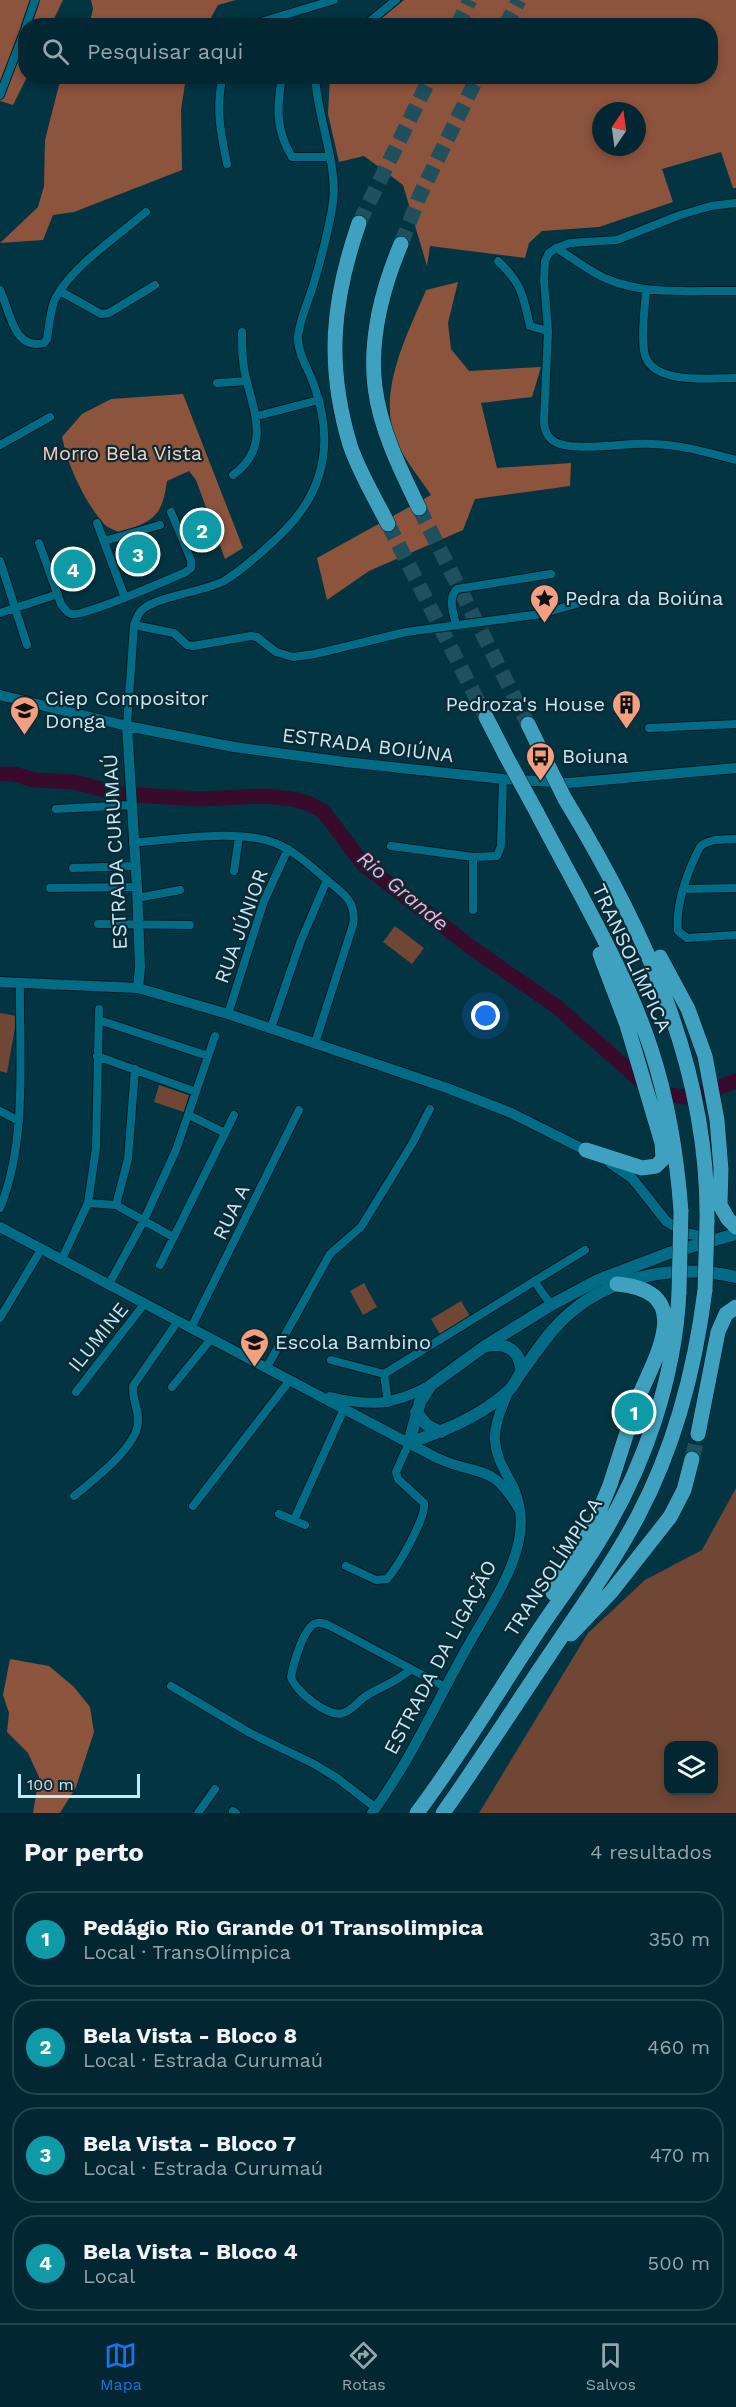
<!DOCTYPE html>
<html lang="pt">
<head>
<meta charset="utf-8">
<style>
	:root { --surface:#022732; --page:#0c2f3a; --text:#f1f3f6; --muted:#96a5ac; --line:#23444d; --accent:#1a73e8 }
	body { margin:0; font-family:"Work Sans",sans-serif; background:var(--page); color:var(--text) }
	.controls { position:absolute; right:18px; bottom:18px; display:grid; overflow:hidden; border-radius:12px; box-shadow:0 3px 9px #0003 }
	.controls button { width:54px; height:54px; display:grid; place-items:center; padding:0; border:0; border-bottom:2px solid var(--line); background:var(--surface); color:var(--text); font:30px sans-serif }
	.compass { position:absolute; left:592px; top:102px; width:54px; height:54px; border-radius:50%; background:var(--surface); box-shadow:0 3px 9px #0003; rotate:13deg }
	.scale { position:absolute; left:18px; bottom:15px; width:122px; box-sizing:border-box; padding-left:6px; border:3px solid #c3eaf9; border-top:0; font-size:16px; line-height:21px; white-space:nowrap; color:#c3eaf9; -webkit-text-stroke:4px #0e2931; paint-order:stroke }
	.you { position:absolute; left:486px; top:1016px; width:21px; height:21px; margin:-15px; border:4px solid #fff; border-radius:50%; background:#1a73e8; box-shadow:0 0 0 9px #1a73e833 }
	.badge { display:grid; place-items:center; width:39px; height:39px; border-radius:50%; background:var(--accent); color:#fff; font-size:20px; font-weight:700 }
	.pin { position:absolute; translate:-50% -50%; border:3px solid #fff; box-shadow:0 2px 6px #0006 }
	.list { margin:0; padding:0; list-style:none }
	h2 { display:flex; justify-content:space-between; align-items:center; height:78px; margin:0; padding:0 24px; font-size:26px }
	h2 small { font-size:20px; font-weight:400; color:var(--muted) }
	.list li { display:grid; grid-template-columns:39px 1fr auto; gap:18px; align-items:center; box-sizing:border-box; height:96px; margin:0 12px 12px; padding:0 12px; border:2px solid var(--line); border-radius:24px }
	.list b { display:block; font-size:22px; white-space:nowrap }
	.list p { margin:0; font-size:20px; white-space:nowrap; color:var(--muted) }
	.list em { font-size:20px; font-style:normal; color:var(--muted) }
	.icon { flex:none; width:33px; height:33px; fill:none; stroke:currentColor; stroke-width:2; stroke-linecap:round; stroke-linejoin:round }
	.map { position:relative; flex:none; width:736px; height:1813px; overflow:hidden }
	.search { position:absolute; background:var(--surface); box-shadow:0 3px 9px #0003; left:18px; right:18px; top:18px; height:66px; display:flex; align-items:center; gap:15px; box-sizing:border-box; padding:0 21px; border-radius:24px; color:var(--muted); font-size:22px }
	.sheet { height:510px; background:var(--surface) }
	nav { display:flex; justify-content:space-around; align-items:center; box-sizing:border-box; height:84px; border-top:2px solid var(--line); background:var(--surface); font-size:16px; color:var(--muted) }
	nav a { display:grid; justify-items:center; gap:3px }
	nav .on { color:var(--accent) }
	.map>svg:first-child { display:block }
	.green { fill:#704635; fill-rule:evenodd }
	.forest { fill:#8c533d; fill-rule:evenodd }
	.lines { fill:none; stroke-linecap:round; stroke-linejoin:round }
	.river { stroke:#380a2b; stroke-width:15 }
	.motorway-tunnel { stroke:#204f5d; stroke-width:15; stroke-dasharray:15 8; stroke-linecap:butt }
	.minor-casing { stroke:#011a22; stroke-width:10 }
	.tertiary-casing { stroke:#011a22; stroke-width:12 }
	.secondary-casing { stroke:#011a22; stroke-width:14 }
	.motorway-casing { stroke:#011a22; stroke-width:16 }
	.minor { stroke:#026c86; stroke-width:8 }
	.tertiary { stroke:#026c86; stroke-width:10 }
	.secondary { stroke:#026c86; stroke-width:12 }
	.motorway { stroke:#3fa1c0; stroke-width:15 }
	.motorway-bridge-casing { stroke:#011a22; stroke-width:16; stroke-linecap:butt }
	.motorway-bridge { stroke:#3fa1c0; stroke-width:15 }
	.labels { text-anchor:middle; stroke-width:4.5; stroke-linejoin:round; paint-order:stroke }
	.park-label { font-size:20px; fill:#f5d1c3; stroke:#0e2931 }
	.poi-label { font-size:20px; fill:#c3eaf9; stroke:#0e2931; text-anchor:start }
	.street-label { font-size:20px; fill:#c3eaf9; stroke:#0e2931 }
	.water-label { font-size:21px; font-style:italic; fill:#f9a9db; stroke:#0e2931 }
</style>
</head>
<body>
<div class="map">
<svg width="736" height="1813" viewBox="0 0 736 1813">
	<rect width="100%" height="100%" fill="#033442"/>
	<path class="green" d="M395,926L424,948L412,964L383,942Z
		M0,1013L17,1016L7,1073L0,1071Z
		M159,1085L189,1095L184,1112L154,1102Z
		M364,1283L377,1307L363,1315L350,1291Z
		M461,1301L471,1318L441,1336L431,1319Z
		M736,1488V1813H479L588,1633L645,1580L702,1550ZM668,1746H714V1790H668Z"/>
	<path class="forest" d="M0,0H63L51,25L26,26L27,77L13,105L0,101Z
		M91,0H236L218,5L207,25H89L93,9Z
		M404,0H736V188H733L721,152L662,169L673,202L599,227L542,231L529,243L525,258L430,246L427,266L403,185L364,156L339,162L328,114L330,77L710,76V26L371,25ZM601,111H637V147H601Z
		M64,77H186L181,110L182,170L74,212L53,215L43,240L0,243L38,207L44,186L45,140L59,85Z
		M458,282L448,323L451,349L469,371L541,367L532,397L481,403L497,468L571,463L570,486L475,499L463,530L369,571L327,600L317,558L431,495C421,480 409,465 400,449C373,398 406,338 426,290Z
		M183,394L243,548L225,559L196,480L189,471L167,481C162,517 154,520 121,533C115,530 108,528 104,524C84,501 68,466 62,437L82,414L111,399Z
		M10,1659L49,1666L74,1687L90,1707L94,1732L76,1787L60,1813H33L39,1777L28,1753L7,1732L9,1713L3,1695Z"/>
	<g class="lines">
		<path class="river" d="M0,774H14L34,780L74,782L121,794L200,799L263,796L293,799L310,804L324,812L363,864L476,951L556,1006L641,1081L667,1094L683,1097L697,1095L736,1081"/>
		<path class="motorway-tunnel" d="M457,26L470,0
			M505,26L519,0
			M359,223L431,76
			M401,244L420,195L478,76
			M419,508L528,724
			M388,524L486,717
			M630,1423L639,1396
			M692,1459L698,1434"/>
		<defs>
			<path id="minor" d="M26,26L35,0
				M248,26L334,0
				M364,26L396,0
				M223,76C215,107 221,134 227,164
				M282,76C277,107 275,129 292,157H329
				M0,95L26,27
				M736,203L711,206L680,215L617,240L570,243L556,248L549,253L545,261L544,280L548,331L544,420C544,432 548,440 560,444C581,451 629,442 654,444C682,445 709,453 736,460
				M556,248C573,258 590,272 607,279C647,296 694,290 736,291
				M498,261C522,284 523,295 530,326L548,331
				M0,290C10,310 13,351 44,343L47,339C49,327 50,313 54,302C67,270 119,235 146,212
				M646,290C645,309 641,332 644,351C649,386 711,378 736,378
				M60,291L101,314L109,313L155,285
				M217,383L247,381
				M257,416L319,400
				M0,445L50,417
				M233,475C270,448 255,415 246,378C242,363 242,348 242,332
				M97,523L125,598
				M104,541L160,525
				M39,543L61,604C64,608 67,613 71,614C83,617 170,579 186,572L191,568V560L171,512
				M0,561L27,645
				M0,613L58,594
				M134,625L174,633L187,645L193,646L251,636L257,637L276,652L293,657L315,654L406,632L541,614L593,599
				M456,625C454,614 447,598 457,589L551,574
				M127,726L134,625C136,619 138,613 143,609C159,596 203,592 224,581C241,571 273,543 287,528C326,487 333,438 314,385C309,370 298,355 298,338C299,321 308,302 313,286C321,259 329,230 333,202C338,164 317,117 315,76
				M649,728L736,724
				M56,809L131,805
				M736,839C724,840 709,838 700,847C688,870 675,905 678,931L687,938L736,935
				M133,843C172,839 239,829 275,843C295,851 312,867 328,881C344,894 357,902 353,925L315,1043
				M391,846L473,857L497,856L501,846L503,779
				M473,857V910
				M73,868L135,866
				M234,871L239,837
				M50,888L137,887
				M685,889L736,888
				M137,898L180,890
				M98,924L190,925
				M228,1014L264,901L288,849
				M99,1020L208,1056
				M271,1028L300,943L327,880
				M97,1056L196,1092
				M0,1111L19,1121
				M189,1115L225,1133
				M88,1203L116,1205L173,1237
				M116,1205L128,1159L135,1069
				M0,1208C28,1140 19,1054 20,982
				M62,1259L88,1203L96,1148L99,1009
				M160,1265L234,1115
				M534,1281L551,1305
				M109,1284L144,1220L176,1150L215,1036
				M0,1318L42,1248
				M191,1328L299,1110
				M331,1360L384,1374L585,1250
				M267,1367L330,1254L361,1227L412,1144L430,1109
				M384,1374L388,1403
				M172,1387L211,1339
				M76,1392L145,1303
				M74,1496C92,1481 136,1448 138,1423C139,1410 132,1399 133,1386L178,1321
				M193,1506L290,1380
				M279,1514L305,1525
				M294,1520L344,1409
				M346,1566L376,1580L387,1579C397,1568 427,1517 424,1503L398,1479L396,1472L409,1443
				M411,1669C397,1682 382,1686 366,1696C358,1701 353,1710 343,1713C328,1718 295,1691 291,1677C293,1665 303,1630 314,1624C320,1621 326,1624 332,1627C370,1647 408,1667 445,1687
				M171,1686L250,1733L314,1764L337,1778L376,1808
				M233,1811L236,1813
				M198,1813L215,1789"/>
			<path id="tertiary" d="M0,695L127,726L234,747L345,762L503,779L569,783L736,768
				M127,726L137,887L140,967L138,988
				M0,982L138,988L228,1014L447,1088L509,1112L591,1153
				M610,1163L632,1178L666,1221L685,1233L711,1238
				M0,1227L435,1457C479,1478 491,1460 520,1511
				M330,1397C371,1407 394,1405 431,1385
				M372,1813C409,1763 435,1705 465,1651C483,1618 512,1577 519,1540C522,1524 521,1506 515,1491C507,1473 496,1460 495,1440C494,1424 502,1408 508,1392"/>
			<path id="secondary" d="M486,1346C507,1342 521,1351 521,1372
				M416,1412L427,1425L441,1432
				M409,1443L420,1402L431,1385L485,1346L551,1305L598,1280L669,1253L736,1234
				M409,1443C443,1431 478,1418 506,1393C513,1388 517,1378 522,1371C532,1358 541,1344 552,1331C597,1278 670,1262 736,1277"/>
			<path id="motorway" d="M359,223C332,301 326,365 350,445C359,472 375,498 388,524
				M401,244C382,289 369,337 375,387C380,429 401,471 419,508
				M486,717L506,756
				M528,724L543,755
				M565,799C644,929 709,1067 707,1222
				M536,811C576,888 624,967 651,1049C668,1101 677,1157 681,1211
				M660,957L688,1009L705,1056L717,1120L721,1169L720,1205L728,1219L736,1227
				M586,1150L642,1168L656,1166L663,1159L662,1143L627,1025L600,954
				M617,1284C695,1291 658,1352 639,1396
				M698,1434L718,1332L726,1314L736,1307
				M553,1593L593,1526L610,1485L630,1423
				M571,1634L611,1592L670,1517L684,1490L692,1459
				M417,1813C459,1757 495,1697 533,1639C554,1606 579,1575 599,1541C644,1468 675,1378 679,1292
				M443,1813C480,1761 514,1707 550,1654C580,1609 612,1565 638,1516C675,1446 695,1369 705,1290"/>
		</defs>
		<use href="#minor" class="minor-casing"/>
		<use href="#tertiary" class="tertiary-casing"/>
		<use href="#secondary" class="secondary-casing"/>
		<use href="#motorway" class="motorway-casing"/>
		<use href="#minor" class="minor"/>
		<use href="#tertiary" class="tertiary"/>
		<use href="#secondary" class="secondary"/>
		<use href="#motorway" class="motorway"/>
		<defs>
			<path id="motorway-bridge" d="M543,755L565,799
				M506,756L536,811
				M705,1290L707,1222
				M679,1292L681,1211"/>
		</defs>
		<use href="#motorway-bridge" class="motorway-bridge-casing"/>
		<use href="#motorway-bridge" class="motorway-bridge"/>
	</g>
	<defs>
		<symbol id="sight-pin" viewBox="-11 -11 22 30"><path d="M0 17L-7.5 6A9.5 9.5 0 1 1 7.5 6Z" fill="#f2a080" stroke="#0e2931"/><path d="M0-6L1.8-2.2L6-1.7L2.9 1.2L3.7 5.4L0 3.3L-3.7 5.4L-2.9 1.2L-6-1.7L-1.8-2.2Z" fill="#111"/></symbol>
		<symbol id="building-pin" viewBox="-11 -11 22 30"><path d="M0 17L-7.5 6A9.5 9.5 0 1 1 7.5 6Z" fill="#f2a080" stroke="#0e2931"/><path d="M-4-6H4V6H1V3H-1V6H-4ZM-2.5-4.3h1.7v1.8h-1.7ZM.8-4.3h1.7v1.8H.8ZM-2.5-1h1.7V.8h-1.7ZM.8-1h1.7V.8H.8Z" fill="#111"/></symbol>
		<symbol id="school-pin" viewBox="-11 -11 22 30"><path d="M0 17L-7.5 6A9.5 9.5 0 1 1 7.5 6Z" fill="#f2a080" stroke="#0e2931"/><path d="M0-5L7-2L0 1L-7-2ZM-4 1L0 2.5L4 1V4Q0 6-4 4Z" fill="#111"/></symbol>
		<symbol id="bus-pin" viewBox="-11 -11 22 30"><path d="M0 17L-7.5 6A9.5 9.5 0 1 1 7.5 6Z" fill="#f2a080" stroke="#0e2931"/><path d="M-5-6H5V4H4V6H2V4H-2V6H-4V4H-5ZM-3.5-4V0h7V-4ZM-3.5 1.2v1.5H-2V1.2ZM2 1.2v1.5H3.5V1.2Z" fill="#111"/></symbol>
	</defs>
	<g fill-rule="evenodd">
		<use href="#sight-pin" x="528" y="582" width="33" height="45"/>
		<use href="#building-pin" x="610" y="688" width="33" height="45"/>
		<use href="#school-pin" x="8" y="694" width="33" height="45"/>
		<use href="#bus-pin" x="524" y="740" width="33" height="45"/>
		<use href="#school-pin" x="238" y="1326" width="33" height="45"/>
	</g>
	<g class="labels">
		<g class="park-label">
			<text x="122" y="460">Morro Bela Vista</text>
		</g>
		<g class="poi-label">
			<text x="565" y="605">Pedra da Boiúna</text>
			<text x="45" y="705">Ciep Compositor<tspan x="45" dy="23">Donga</tspan></text>
			<text x="605" y="711" text-anchor="end">Pedroza's House</text>
			<text x="562" y="763">Boiuna</text>
			<text x="275" y="1349">Escola Bambino</text>
		</g>
		<g class="street-label">
			<text transform="translate(368 745) rotate(7)" y="7">ESTRADA BOIÚNA</text>
			<text transform="translate(115 852) rotate(-93)" y="7">ESTRADA CURUMAÚ</text>
			<text transform="translate(241 926) rotate(-70)" y="7">RUA JÚNIOR</text>
			<text transform="translate(632 958) rotate(65)" y="7">TRANSOLÍMPICA</text>
			<text transform="translate(231 1212) rotate(-64)" y="7">RUA A</text>
			<text transform="translate(98 1337) rotate(-51)" y="7">ILUMINE</text>
			<text transform="translate(553 1567) rotate(-57)" y="7">TRANSOLÍMPICA</text>
			<text transform="translate(440 1657) rotate(-62)" y="7">ESTRADA DA LIGAÇÃO</text>
		</g>
		<g class="water-label">
			<text transform="translate(403 891) rotate(40)" y="7">Rio Grande</text>
		</g>
	</g>
</svg>
<div class="controls">
<button><svg class="icon" aria-label="layers" viewBox="0 0 24 24"><path d="M12 4l9 5-9 5-9-5zM3 14l9 5 9-5"/></svg></button>
</div>
<svg class="compass" viewBox="-18 -18 36 36"><path d="M0-13l5 13h-10z" fill="#e53935"/><path d="M0 13l5-13h-10z" fill="#96a5ac"/></svg>
<div class="scale">100 m</div>
<div class="you"></div>
<div class="pin badge" style="left:634px;top:1412px;background:#0f9aa8">1</div>
<div class="pin badge" style="left:202px;top:530px;background:#0f9aa8">2</div>
<div class="pin badge" style="left:138px;top:554px;background:#0f9aa8">3</div>
<div class="pin badge" style="left:73px;top:569px;background:#0f9aa8">4</div>
<div class="search"><svg class="icon" aria-label="search" viewBox="0 0 24 24"><circle cx="10" cy="10" r="6"/><path d="M15 15l6 6"/></svg>Pesquisar aqui</div>
</div>
<section class="sheet">
<h2>Por perto<small>4 resultados</small></h2>
<ul class="list">
<li><span class="badge" style="background:#0f9aa8">1</span><div><b>Pedágio Rio Grande 01 Transolimpica</b><p>Local · TransOlímpica</p></div><em>350 m</em></li>
<li><span class="badge" style="background:#0f9aa8">2</span><div><b>Bela Vista - Bloco 8</b><p>Local · Estrada Curumaú</p></div><em>460 m</em></li>
<li><span class="badge" style="background:#0f9aa8">3</span><div><b>Bela Vista - Bloco 7</b><p>Local · Estrada Curumaú</p></div><em>470 m</em></li>
<li><span class="badge" style="background:#0f9aa8">4</span><div><b>Bela Vista - Bloco 4</b><p>Local</p></div><em>500 m</em></li>
</ul>
</section>
<nav>
<a class="on"><svg class="icon" aria-label="map" viewBox="0 0 24 24"><path d="M3 6l6-2 6 2 6-2v14l-6 2-6-2-6 2zM9 4v14M15 6v14"/></svg>Mapa</a>
<a><svg class="icon" aria-label="directions" viewBox="0 0 24 24"><path d="M12 3l9 9-9 9-9-9zM9 14v-3h6M13 9l2 2-2 2"/></svg>Rotas</a>
<a><svg class="icon" aria-label="saved" viewBox="0 0 24 24"><path d="M7 4h10v16l-5-4-5 4z"/></svg>Salvos</a>
</nav>
</body>
</html>
